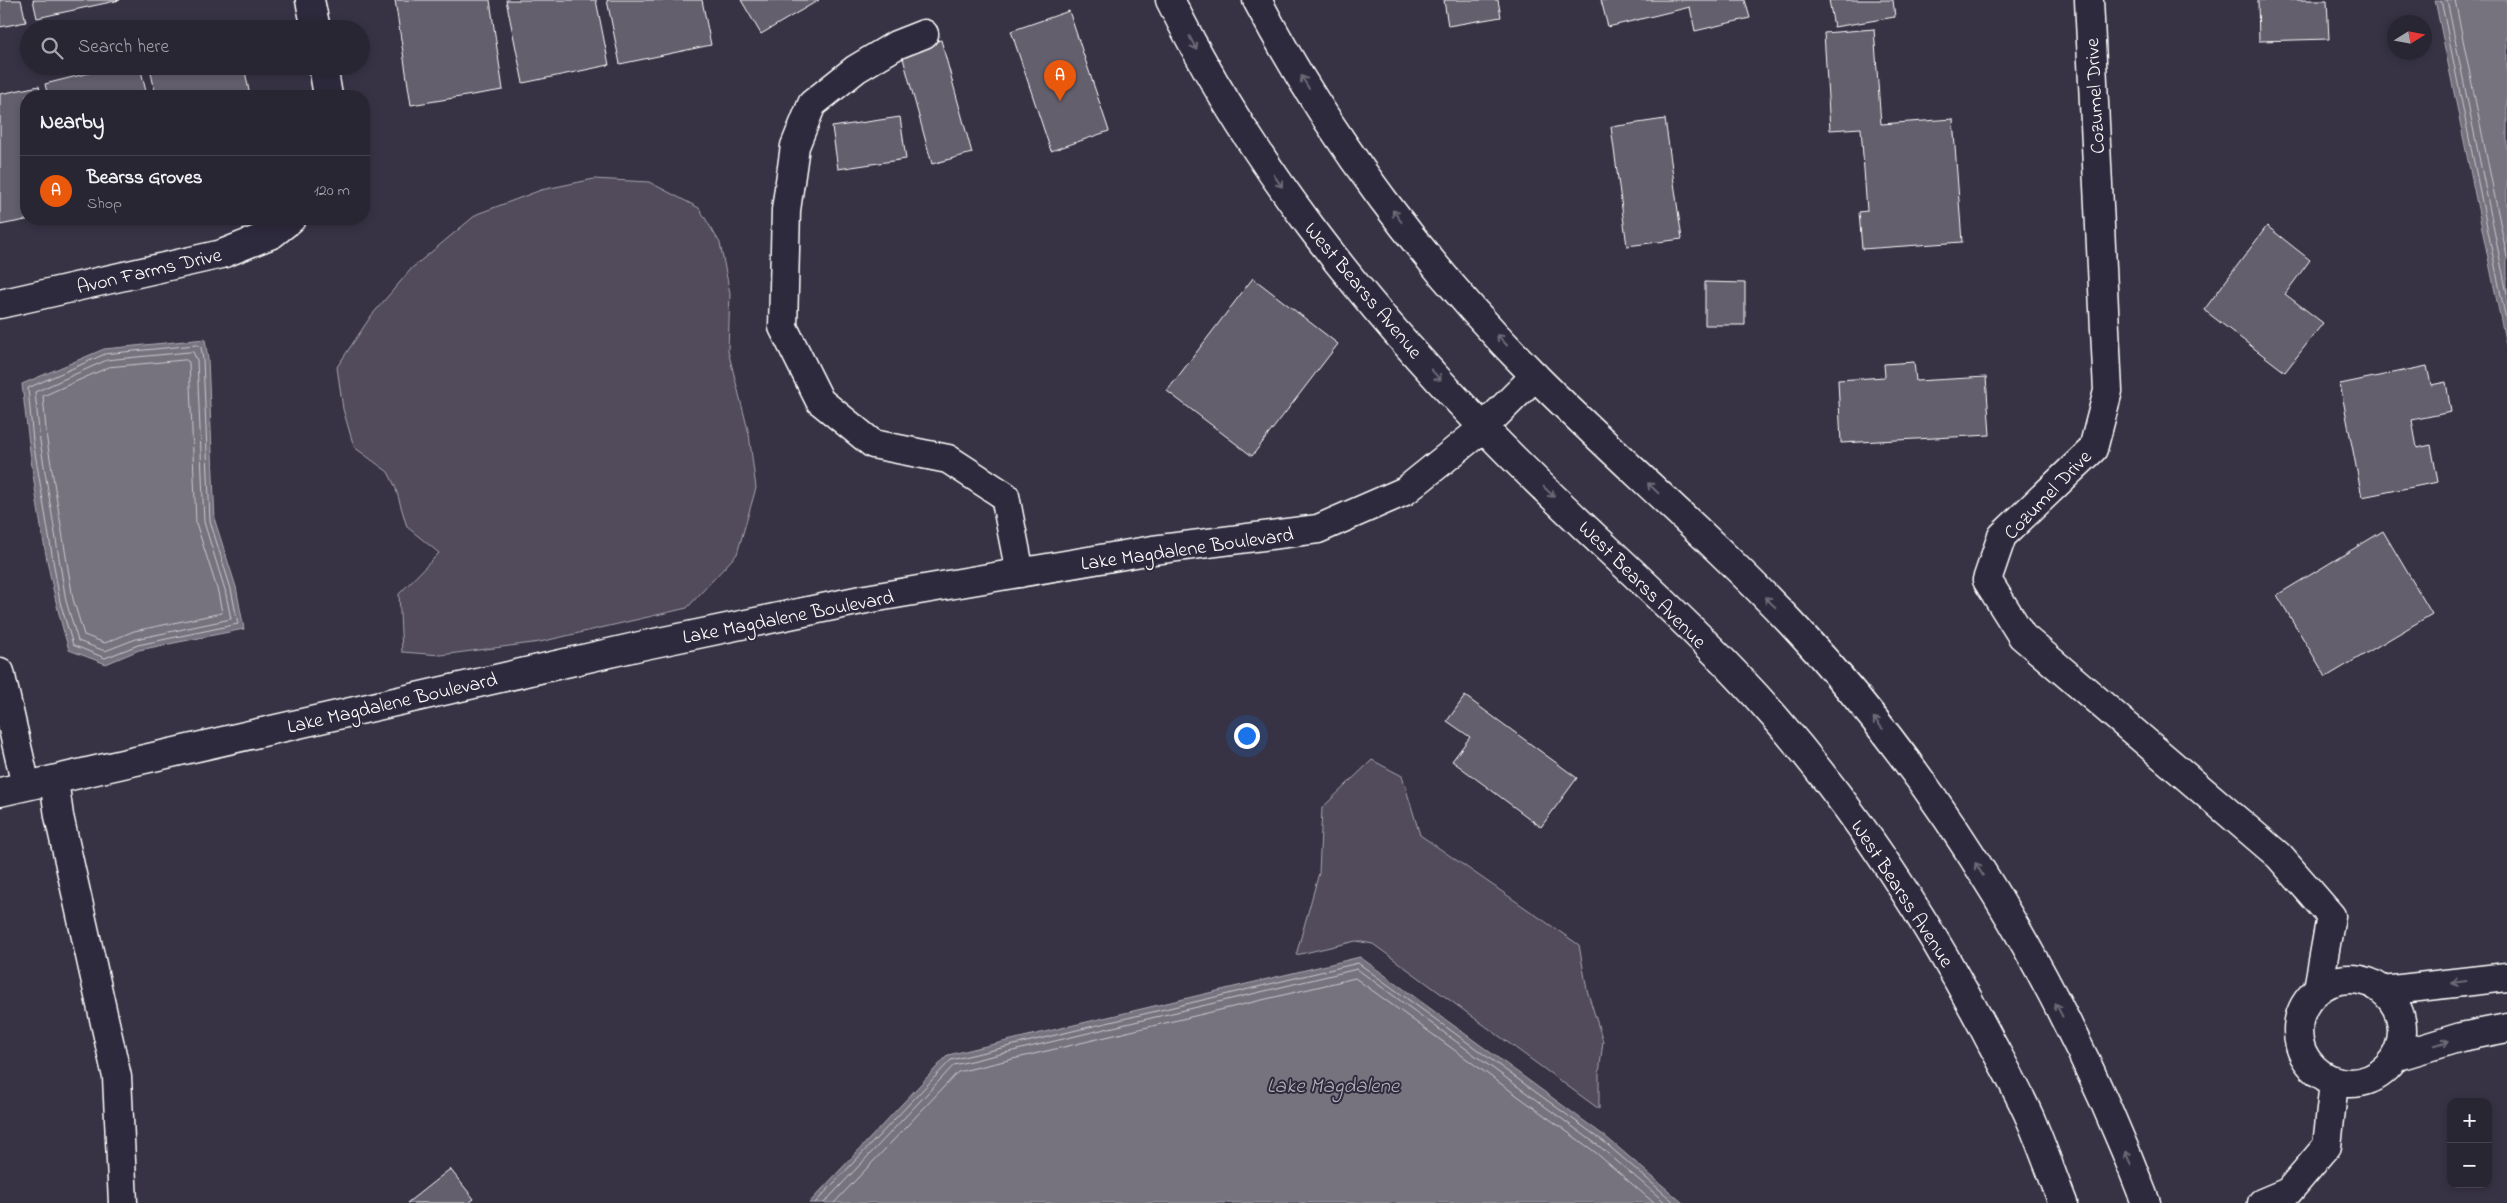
<!DOCTYPE html>
<html lang="en">
<head>
<meta charset="utf-8">
<style>
	:root { --surface:#292634; --page:#312e3c; --text:#f1f3f6; --muted:#a5a5ac; --line:#45434f; --accent:#ea580c }
	body { margin:0; font-family:"Indie Flower",sans-serif; background:var(--page); color:var(--text) }
	.controls { position:absolute; right:15px; bottom:15px; display:grid; overflow:hidden; border-radius:10px; box-shadow:0 2px 8px #0003 }
	.controls button { width:45px; height:45px; display:grid; place-items:center; padding:0; border:0; border-bottom:1px solid var(--line); background:var(--surface); color:var(--text); font:25px sans-serif }
	.compass { position:absolute; left:2387px; top:15px; width:45px; height:45px; border-radius:50%; background:var(--surface); box-shadow:0 2px 8px #0003; rotate:79deg }
	.you { position:absolute; left:1246px; top:735px; width:18px; height:18px; margin:-12px; border:4px solid #fff; border-radius:50%; background:#1a73e8; box-shadow:0 0 0 8px #1a73e833 }
	.badge { display:grid; place-items:center; width:32px; height:32px; border-radius:50%; background:var(--accent); color:#fff; font-size:16px; font-weight:700 }
	.pin { position:absolute; translate:-50% -41px; filter:drop-shadow(0 1px 2px #0008) }
	.pin::after { content:''; position:absolute; top:26px; width:18px; height:15px; background:inherit; clip-path:polygon(0 0,100% 0,50% 100%) }
	.list { margin:0; padding:0; list-style:none }
	h2 { display:flex; justify-content:space-between; align-items:center; height:65px; margin:0; padding:0 20px; font-size:21px }
	h2 small { font-size:16px; font-weight:400; color:var(--muted) }
	.list li { display:grid; grid-template-columns:32px 1fr auto; gap:15px; align-items:center; box-sizing:border-box; height:70px; padding:0 20px; border-top:1px solid var(--line) }
	.list b { display:block; font-size:19px; white-space:nowrap }
	.list p { margin:0; font-size:16px; white-space:nowrap; color:var(--muted) }
	.list em { font-size:16px; font-style:normal; color:var(--muted) }
	.icon { flex:none; width:28px; height:28px; fill:none; stroke:currentColor; stroke-width:2; stroke-linecap:round; stroke-linejoin:round }
	.map { position:relative; flex:none; width:2507px; height:1203px; overflow:hidden }
	.search { position:absolute; background:var(--surface); box-shadow:0 2px 8px #0003; left:20px; top:20px; width:350px; height:55px; display:flex; align-items:center; gap:12px; box-sizing:border-box; padding:0 18px; border-radius:28px; color:var(--muted); font-size:19px }
	.panel { position:absolute; background:var(--surface); box-shadow:0 2px 8px #0003; left:20px; top:90px; width:350px; height:135px; border-radius:20px }
	.map>svg:first-child { display:block }
	.green { fill:#514c5c; stroke:#a8a6ae }
	.water { fill:#76737f; stroke:#adabb2 }
	.lines { fill:none; stroke-linecap:round; stroke-linejoin:round }
	.shore { stroke:#c8c7cc; stroke-width:1 }
	.building { fill:#635f6d; stroke:#fff }
	.minor-casing { stroke:#fff; stroke-width:31 }
	.major-casing { stroke:#fff; stroke-width:31 }
	.minor { stroke:#2f2a3d; stroke-width:28 }
	.major { stroke:#2f2a3d; stroke-width:28 }
	.oneway { stroke:#6d6a77 }
	.labels { text-anchor:middle; stroke-width:4; stroke-linejoin:round; paint-order:stroke }
	.street-label { font-size:20px; fill:#fff; stroke:#2f2a3d }
	.water-label { font-size:21px; font-style:italic; fill:#b4b2b9; stroke:#2f2a3d }
</style>
</head>
<body>
<div class="map">
<svg width="2507" height="1203" viewBox="0 0 2507 1203">
	<rect width="100%" height="100%" fill="#373345"/>
	<filter id="ink" filterUnits="userSpaceOnUse"><feTurbulence type="fractalNoise" baseFrequency=".02" numOctaves="2"/><feDisplacementMap in="SourceGraphic" scale="10" xChannelSelector="R" yChannelSelector="G"/><feConvolveMatrix kernelMatrix="1 2 1 2 8 2 1 2 1" color-interpolation-filters="sRGB"/></filter>
	<g filter="url(#ink)">
		<path class="green" d="M594,179L649,182L699,208L720,243L730,293L728,351L749,434L756,488L737,554L687,608L540,642L441,655L402,652L399,594L439,553L407,527L395,486L388,472L354,447L343,409L337,367L371,316L412,268L477,214L541,190Z
			M1372,760L1402,776L1420,835L1579,945L1587,990L1603,1041L1599,1074V1109L1373,944L1356,941L1296,955L1319,873L1322,808Z"/>
		<path class="water" d="M2435,0H2507V350Z
			M205,339L208,359L215,521L236,587L244,629L139,650L106,664L69,650C43,564 32,472 22,384L104,349Z
			M1360,957L1606,1137L1683,1203H809L948,1055Z"/>
		<g class="lines">
			<path class="shore" d="M2441,0L2507,325
				M2447,0L2507,294
				M2455,0L2507,257
				M198,345L201,347L203,360L210,521L231,589L238,624L138,645L105,658L73,645L60,602L33,441L28,388L105,354Z
				M193,352L197,360L204,522L225,590L231,619L136,639L105,651L78,641L66,601L40,441L35,392L107,360Z
				M186,360L189,362L196,523L218,592L222,613L134,631L105,643L84,635L73,599L47,440L43,396L109,367Z
				M815,1203L951,1060L1358,963L1603,1141L1675,1203
				M824,1203L954,1065L1357,969L1599,1146L1666,1203
				M834,1203L958,1072L1355,978L1595,1152L1654,1203"/>
		</g>
		<path class="building" d="M0,0H21L26,22L0,27Z
			M33,0H120L37,18Z
			M395,0H490L503,90L411,105Z
			M506,0H596L609,65L523,83Z
			M607,0H702L711,45L620,64Z
			M741,0H819L761,34Z
			M1444,0H1498L1501,17L1448,26Z
			M1601,0H1745L1750,18L1695,31L1690,7L1608,27Z
			M1829,0H1893L1895,17L1834,27Z
			M2258,0H2327L2329,39L2259,41Z
			M1069,11L1109,131L1051,151L1011,31Z
			M1874,29L1881,124L1953,119L1962,242L1862,249L1859,212L1867,211L1861,128L1830,130L1824,33Z
			M941,40L972,153L932,164L901,51Z
			M117,66H140L147,96H48L45,84Z
			M160,66H244L250,96H156L150,68Z
			M39,86L41,96H26V219H31L0,225V94Z
			M900,117L906,159L838,169L832,127Z
			M1665,119L1682,239L1627,246L1611,127Z
			M2267,226L2310,260L2285,294L2323,323L2285,372L2204,310Z
			M1253,278L1338,344L1252,456L1167,391Z
			M1705,282L1745,283V325H1705Z
			M1914,362L1916,381L1986,377L1990,435L1841,443L1838,380L1885,377L1884,364Z
			M2427,366L2431,385L2446,382L2451,412L2412,420L2417,448L2431,445L2438,482L2362,497L2340,384Z
			M2383,531L2432,614L2326,677L2277,595Z
			M1465,696L1577,778L1541,827L1452,761L1470,737L1447,721Z
			M450,1169L474,1199L469,1203H407Z"/>
		<g class="lines">
			<defs>
				<path id="minor" d="M310,0L316,29
					M2089,0L2108,391L2093,449L2002,536L1987,580L2022,636L2279,856L2331,916L2318,989
					M924,34L896,45L856,69L812,104L795,146L786,210L783,327L820,401L873,444L948,459L1005,496L1020,573
					M323,66L328,96
					M0,304L222,254L272,234L291,219
					M0,672L26,786
					M54,780L59,816L117,1077L123,1203
					M0,792L640,646L866,599L1153,550L1318,529L1405,491L1483,428L1535,376
					M2298 1031a52 52 0 1 1 104 0a52 52 0 1 1-104 0Z
					M2383,991L2507,977
					M2395,1057L2461,1037L2507,1028
					M2262,1203L2288,1192L2327,1146L2334,1082"/>
				<path id="major" d="M1170,0C1249,160 1360,300 1483,427C1577,526 1684,613 1774,716C1860,815 1932,927 1992,1044C2005,1068 2019,1093 2030,1118C2042,1146 2052,1175 2063,1203
					M1257,0C1329,138 1427,267 1536,377C1620,461 1711,538 1792,624C1946,787 2067,994 2146,1203"/>
			</defs>
			<use href="#minor" class="minor-casing"/>
			<use href="#major" class="major-casing"/>
			<use href="#minor" class="minor"/>
			<use href="#major" class="major"/>
		</g>
		<defs><path id="oneway-shaft" d="M-6 0H5M1.5-3L5.5 0L1.5 3" fill="none" stroke-width="1.6" stroke-linecap="round" stroke-linejoin="round" transform="scale(1.25)"/></defs>
		<g class="oneway">
			<use href="#oneway-shaft" transform="translate(1193 43) rotate(62)"/>
			<use href="#oneway-shaft" transform="translate(1305 82) rotate(-121)"/>
			<use href="#oneway-shaft" transform="translate(1278 181) rotate(55)"/>
			<use href="#oneway-shaft" transform="translate(1397 216) rotate(-127)"/>
			<use href="#oneway-shaft" transform="translate(1502 340) rotate(-133)"/>
			<use href="#oneway-shaft" transform="translate(1436 375) rotate(48)"/>
			<use href="#oneway-shaft" transform="translate(1653 488) rotate(-136)"/>
			<use href="#oneway-shaft" transform="translate(1549 492) rotate(44)"/>
			<use href="#oneway-shaft" transform="translate(1770 602) rotate(-136)"/>
			<use href="#oneway-shaft" transform="translate(1878 723) rotate(-129)"/>
			<use href="#oneway-shaft" transform="translate(1979 869) rotate(-121)"/>
			<use href="#oneway-shaft" transform="translate(2459 982) rotate(173)"/>
			<use href="#oneway-shaft" transform="translate(2059 1010) rotate(-118)"/>
			<use href="#oneway-shaft" transform="translate(2442 1043) rotate(-17)"/>
			<use href="#oneway-shaft" transform="translate(2128 1158) rotate(-113)"/>
		</g>
	</g>
	<g class="labels">
		<g class="street-label">
			<text transform="translate(2094 96) rotate(-93)" y="7">Cozumel Drive</text>
			<text transform="translate(149 270) rotate(-13)" y="7">Avon Farms Drive</text>
			<text transform="translate(1364 290) rotate(50)" y="7">West Bearss Avenue</text>
			<text transform="translate(2047 494) rotate(-46)" y="7">Cozumel Drive</text>
			<text transform="translate(1187 548) rotate(-8)" y="7">Lake Magdalene Boulevard</text>
			<text transform="translate(1643 584) rotate(45)" y="7">West Bearss Avenue</text>
			<text transform="translate(788 616) rotate(-11)" y="7">Lake Magdalene Boulevard</text>
			<text transform="translate(392 702) rotate(-13)" y="7">Lake Magdalene Boulevard</text>
			<text transform="translate(1903 893) rotate(57)" y="7">West Bearss Avenue</text>
		</g>
		<g class="water-label">
			<text x="1333" y="1092">Lake Magdalene</text>
		</g>
	</g>
</svg>
<div class="controls">
<button>+</button>
<button>−</button>
</div>
<svg class="compass" viewBox="-18 -18 36 36"><path d="M0-13l5 13h-10z" fill="#e53935"/><path d="M0 13l5-13h-10z" fill="#a5a5ac"/></svg>
<div class="you"></div>
<div class="pin badge" style="left:1060px;top:101px">A</div>
<div class="search"><svg class="icon" aria-label="search" viewBox="0 0 24 24"><circle cx="10" cy="10" r="6"/><path d="M15 15l6 6"/></svg>Search here</div>
<section class="panel">
<h2>Nearby<small></small></h2>
<ul class="list">
<li><span class="badge">A</span><div><b>Bearss Groves</b><p>Shop</p></div><em>120 m</em></li>
</ul>
</section>
</div>
</body>
</html>
